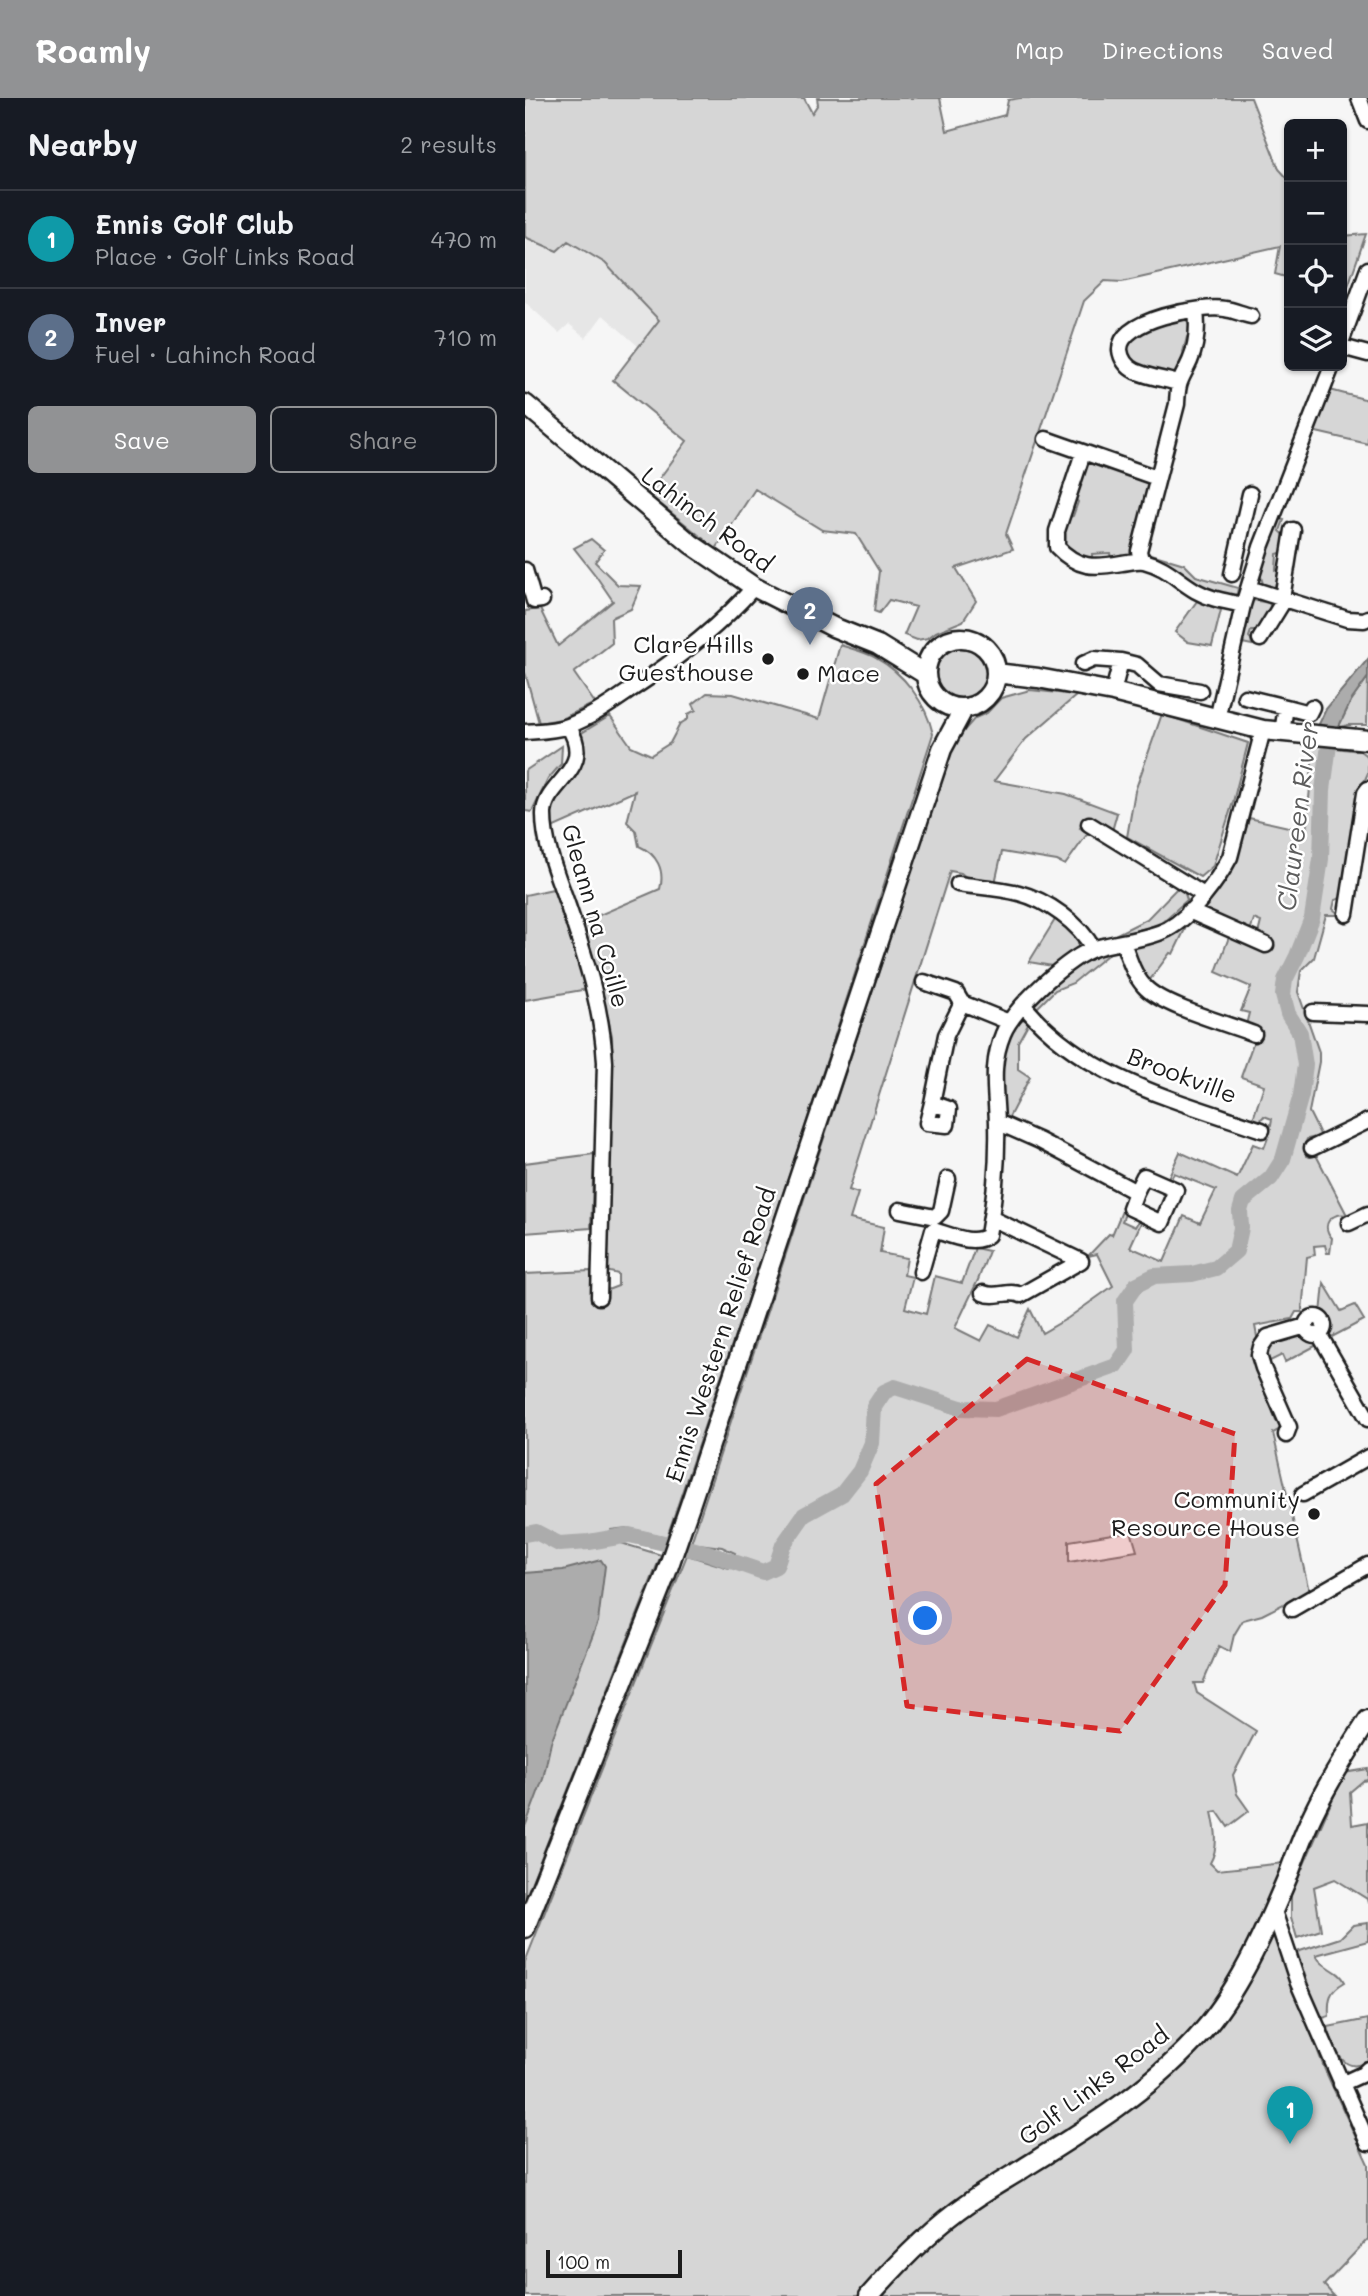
<!DOCTYPE html>
<html lang="en">
<head>
<meta charset="utf-8">
<style>
	:root { --surface:#171b24; --page:#20242c; --text:#f1f3f6; --muted:#9ea1a6; --line:#363941; --accent:#919294 }
	body { margin:0; font-family:Mali,sans-serif; background:var(--page); color:var(--text) }
	.controls { position:absolute; right:21px; top:21px; display:grid; overflow:hidden; border-radius:10px; box-shadow:0 2px 5px #0004 }
	.controls button { width:63px; height:63px; display:grid; place-items:center; padding:0; border:0; border-bottom:2px solid var(--line); background:var(--surface); color:var(--text); font:35px sans-serif }
	.scale { position:absolute; left:21px; bottom:18px; width:136px; box-sizing:border-box; padding-left:7px; border:4px solid #1c1c1c; border-top:0; font-size:19px; line-height:24px; white-space:nowrap; color:#1c1c1c; -webkit-text-stroke:5px #fff; paint-order:stroke }
	.you { position:absolute; left:401px; top:1521px; width:24px; height:24px; margin:-18px; border:5px solid #fff; border-radius:50%; background:#1a73e8; box-shadow:0 0 0 10px #1a73e833 }
	.badge { display:grid; place-items:center; width:46px; height:46px; border-radius:50%; background:var(--accent); color:#fff; font-size:23px; font-weight:700 }
	.pin { position:absolute; translate:-50% -58px; filter:drop-shadow(0 2px 4px #0008) }
	.pin::after { content:''; position:absolute; top:37px; width:24px; height:21px; background:inherit; clip-path:polygon(0 0,100% 0,50% 100%) }
	.list { margin:0; padding:0; list-style:none }
	h2 { display:flex; justify-content:space-between; align-items:center; height:91px; margin:0; padding:0 28px; font-size:30px }
	h2 small { font-size:23px; font-weight:400; color:var(--muted) }
	.list li { display:grid; grid-template-columns:46px 1fr auto; gap:21px; align-items:center; box-sizing:border-box; height:98px; padding:0 28px; border-top:2px solid var(--line) }
	.list b { display:block; font-size:26px; white-space:nowrap }
	.list p { margin:0; font-size:23px; white-space:nowrap; color:var(--muted) }
	.list em { font-size:23px; font-style:normal; color:var(--muted) }
	.actions { display:flex; gap:14px; padding:21px 28px }
	.actions a { flex:1; padding:16px 0; border:2px solid var(--accent); border-radius:10px; text-align:center; font-size:24px; color:var(--accent) }
	.actions .main { background:var(--accent); color:#fff }
	.icon { flex:none; width:38px; height:38px; fill:none; stroke:currentColor; stroke-width:2; stroke-linecap:round; stroke-linejoin:round }
	.map { position:relative; flex:none; width:843px; height:2198px; overflow:hidden }
	header { display:flex; align-items:center; gap:42px; box-sizing:border-box; height:98px; padding:0 35px; background:var(--accent); color:#fff }
	header strong { font-size:33px }
	nav { display:flex; gap:38px; margin-inline-start:auto; font-size:24px }
	main { display:flex }
	aside { flex:1; background:var(--surface) }
	.map>svg:first-child { display:block }
	.built { fill:#e6e6e6 }
	.green { fill:#d6d6d6; stroke:#797979; stroke-width:2; fill-rule:evenodd }
	.water { fill:#acacac; stroke:#727272; stroke-width:2 }
	.lines { fill:none; stroke-linecap:round; stroke-linejoin:round }
	.river { stroke:#acacac; stroke-width:16 }
	.minor-casing { stroke:#1c1c1c; stroke-width:19 }
	.major-casing { stroke:#1c1c1c; stroke-width:23 }
	.minor { stroke:#fff; stroke-width:14 }
	.major { stroke:#fff; stroke-width:18 }
	.marked { fill:#d62828; fill-opacity:0.2; stroke:#d62828; stroke-width:5; stroke-dasharray:14 9; stroke-linejoin:round }
	.poi-dot { fill:#1c1c1c; stroke:#fff; stroke-width:2.5 }
	.labels { text-anchor:middle; stroke-width:5; stroke-linejoin:round; paint-order:stroke }
	.street-label { font-size:24px; fill:#1c1c1c; stroke:#fff }
	.poi-label { font-size:24px; fill:#1c1c1c; stroke:#fff; text-anchor:end }
	.water-label { font-size:26px; font-style:italic; fill:#5d5d5d; stroke:#fff }
</style>
</head>
<body>
<header>
<strong>Roamly</strong>
<nav><a>Map</a><a>Directions</a><a>Saved</a></nav>
</header>
<main>
<aside>
<h2>Nearby<small>2 results</small></h2>
<ul class="list">
<li><span class="badge" style="background:#0f9aa8">1</span><div><b>Ennis Golf Club</b><p>Place · Golf Links Road</p></div><em>470 m</em></li>
<li><span class="badge" style="background:#5c6f8a">2</span><div><b>Inver</b><p>Fuel · Lahinch Road</p></div><em>710 m</em></li>
</ul>
<div class="actions"><a class="main">Save</a><a>Share</a></div>
</aside>
<div class="map">
<svg width="843" height="2198" viewBox="0 0 843 2198">
	<rect width="100%" height="100%" fill="#f6f6f6"/>
	<filter id="ink" filterUnits="userSpaceOnUse"><feTurbulence type="fractalNoise" baseFrequency=".0143" numOctaves="2"/><feDisplacementMap in="SourceGraphic" scale="14" xChannelSelector="R" yChannelSelector="G"/><feConvolveMatrix kernelMatrix="1 2 1 2 8 2 1 2 1" color-interpolation-filters="sRGB"/></filter>
	<g filter="url(#ink)">
		<path class="built" d="M0,139L31,153L43,143L80,165L110,194L134,222L114,249L78,217L61,240L44,226L34,235L0,204Z"/>
		<path class="green" d="M0,0H279L287,15L293,6L292,0H415L422,33L480,17L483,2L495,0H726L754,71L764,82V180L750,176L755,148L597,184L580,183L559,203L481,436L488,451L431,470L451,503L438,523L411,534L403,540L392,542L379,537L391,509L364,502L354,515L349,513L354,473L331,436L297,432L230,391L191,451L123,396L162,343L88,282L134,222L80,165L43,143L32,153L0,139Z
			M841,136L821,194L817,193V138Z
			M658,221L667,225L668,235L662,239L658,254L662,260L653,275L648,277L606,266L601,260V244L620,229Z
			M805,292L843,302V346L787,333Z
			M565,364H572L623,384L624,389L610,456L586,461L585,455L567,456V463C555,461 534,453 535,438C536,432 540,425 541,420L548,418L553,404L548,398L561,367Z
			M754,421L759,422L755,433L762,439L759,454L752,456L751,472H754L750,489L743,490L738,486L735,475Z
			M66,441L79,452L70,464L93,487L116,488L106,511L86,520L87,545L49,575L70,605L36,621L14,625L0,574V513L15,511L33,548L88,503L71,478L49,450Z
			M623,455L659,466L671,478L713,490L712,496L708,498L676,489L649,468L630,461Z
			M728,502L744,505L747,511L736,533H726L724,539L726,541L727,547L717,545L726,505Z
			M672,503L696,512L687,548L663,544L650,534Z
			M405 574a31 31 0 1 1 62 0a31 31 0 1 1-62 0Z
			M315,547C327,551 340,554 351,560C379,575 401,605 408,636L266,1072L142,1439L102,1430L86,1432L80,1444L96,1445L136,1457L0,1801V1176L66,1173V1203H80V1193L93,1188V1176L81,1173L88,985L87,938L75,884L58,824L135,791C140,772 132,756 114,748L111,733L102,724L110,693L27,730C27,725 25,718 26,713C28,706 34,699 38,693C53,675 59,659 55,636L85,618L106,648L126,657L145,645L155,626L163,621V616L171,612L168,606L182,595L208,596L294,621Z
			M843,579L842,627H823L813,630L826,603Z
			M505,592L552,597L501,641L469,683L541,696L592,715L587,733L564,718L555,730L563,735L540,767L532,763L477,754L470,785L443,781L436,775L425,773L324,1092L333,1095L325,1121L359,1129L355,1155L382,1160L379,1177L388,1179L380,1210L401,1216L410,1178L437,1185L450,1150L464,1153L453,1182L430,1230L456,1243L465,1227L492,1239L505,1211L517,1235L543,1220L588,1188L572,1156L563,1158L584,1136L587,1137L597,1113L600,1116L597,1123L610,1129L614,1122L616,1125L605,1149L639,1164L659,1118L675,1125L691,1092L649,1075L645,1082L643,1080L655,1054L712,1080L728,1046L739,1050L744,1037L747,1021L739,1018L734,1024L728,1021L739,987L716,979L730,940L734,941L737,935L723,930L722,923L724,915L716,913L726,889L691,874L704,839L738,854L740,851L733,836L736,824L729,821L726,830L722,832L674,814C705,781 712,762 724,720L781,733L787,668L786,647L835,653L843,659V675L834,695L819,799L810,802L808,811L815,817H801L789,860L776,873L773,894L794,954V964L784,1014L796,1038L782,1041L780,1046L781,1058L785,1059L791,1057L822,1117C806,1114 795,1127 807,1140L805,1155H802L800,1147L789,1148L790,1157L782,1159L777,1214H771L767,1221L730,1228L733,1244L753,1311L748,1314L751,1322L757,1320L759,1329L748,1335L784,1493L737,1517L718,1522L709,1537L705,1554L694,1548L678,1585H669L672,1595L731,1633L708,1677L712,1696L724,1713L703,1729L692,1713L687,1714C691,1732 694,1749 685,1765L692,1772L759,1765L736,1819L750,1840L800,1972L843,2066V2141L799,2187L809,2198H0V1864L162,1457L204,1470L210,1455L197,1449L166,1445L429,644L450,620L462,615L476,600ZM606,1433L612,1453L544,1464V1443Z
			M637,616L723,645L708,704L688,768L675,779L602,739L610,693Z
			M37,648L36,666L23,681L7,714L0,713V673Z
			M653,789L659,793L662,802L634,827L586,839L622,821Z
			M28,791L63,891L0,902V797Z
			M531,820L553,842V849L527,868L504,864Z
			M665,821L648,856L645,855L624,883L609,859L610,850L644,839Z
			M586,854L548,885L530,892L511,911L508,908C532,885 552,862 586,854Z
			M498,921L504,924L493,944V971L505,979L483,1021L478,1015C477,987 471,938 498,921Z
			M69,1056L66,1130L0,1135V1065Z
			M799,1185L816,1213L830,1207L839,1222L803,1241L802,1237L805,1225L802,1219L796,1216Z
			M776,1235L792,1247L760,1264L757,1257L739,1266L742,1246Z
			M843,1671V1682L838,1683L825,1694L827,1727L843,1724V1805L842,1801L810,1781L789,1789L796,1832L772,1840L766,1819V1796L819,1675Z
			M843,1825V1843L791,1857C797,1870 814,1871 820,1884C804,1893 803,1901 804,1918L795,1921L772,1854L815,1840L828,1827Z
			M843,1921V1962C819,1980 808,1949 803,1929Z"/>
		<path class="water" d="M843,561V579L826,603L802,653L794,626L801,611Z
			M76,1462L80,1468L73,1524L26,1644L18,1681L0,1729V1475L38,1472Z"/>
		<g class="lines">
			<path class="river" d="M0,1436L11,1434L34,1446L64,1444L104,1437L183,1455L238,1474L251,1468L258,1447L279,1417L317,1396L335,1373L347,1345L349,1309L359,1294L370,1289L436,1310L471,1311L591,1268L602,1252L600,1203L611,1187L629,1178L667,1176L691,1170L711,1153L716,1130L715,1113L718,1103L746,1080L758,1061L776,997L780,967L775,935L763,916L758,897L760,882L772,858L787,820L796,761L798,692L806,632"/>
			<defs>
				<path id="minor" d="M834,0L843,23
					M817,242L843,171
					M817,249L843,256
					M653,285C639,281 623,279 610,273C602,269 596,261 595,252C594,221 677,207 700,211C708,212 717,216 726,218
					M521,341L632,380
					M558,355L532,433V449C553,471 569,470 597,465C605,464 612,462 619,463C642,469 652,482 671,493C687,502 701,503 718,507
					M616,462L614,453L652,306C653,281 656,283 665,263C672,247 673,230 671,213
					M0,472L9,503L17,502
					M707,476L725,396
					M724,490L822,521L839,522L843,520
					M735,541L756,507L768,432
					M558,566L569,561L596,563L612,567L634,586L675,593
					M588,594L596,563
					M720,599L761,609L757,634
					M761,609L784,615L787,609
					M692,621L718,507L736,449L807,268
					M43,628C72,673 18,684 19,717C19,750 35,783 45,814C62,864 77,912 80,964L74,1199
					M0,634C15,633 29,633 43,628C65,620 85,606 104,593C150,563 193,530 229,489
					M564,726L679,797
					M433,786C453,789 474,790 494,795C521,802 555,825 568,851
					M664,813L741,847
					M821,816L840,695L843,691
					M598,844C603,858 608,876 619,888C636,908 703,926 729,936
					M399,884L431,895L437,905
					M499,908C561,981 650,1002 737,1032
					M788,914L843,916
					M407,1005L402,1025L422,1027L424,1011L407,1005L421,937L437,905L484,924
					M472,1024L515,1043L611,1094L605,1110L637,1125L651,1092L619,1078L611,1094
					M787,1050L843,1023
					M375,1112L410,1119L416,1113L423,1081
					M824,1125L843,1116
					M396,1174L408,1132C423,1136 449,1149 463,1137C470,1099 473,1063 472,1025C471,993 465,967 478,936C488,910 544,858 571,850C594,843 621,842 643,831C667,818 693,782 705,759L738,632
					M458,1195C472,1201 483,1191 496,1197L556,1163L466,1120
					M781 1228a9 9 0 1 1 18 0a9 9 0 1 1-18 0Z
					M794,1236L843,1321
					M761,1337L764,1329L738,1270L734,1257L736,1249L743,1239L781,1228
					M778,1396L843,1359
					M767,1511L843,1467
					M748,1810L773,1885L843,2045
					M816,1986L838,1976L843,1971"/>
				<path id="major" d="M0,306L166,446L229,489L308,529L353,547L400,576
					M401 575a35 35 0 1 1 70 0a35 35 0 1 1-70 0Z
					M471,575L513,580L588,594L738,632L843,642
					M0,1830L141,1476L166,1404L417,651L439,610
					M344,2198C374,2164 407,2130 445,2104C460,2093 478,2083 494,2073C555,2035 620,1996 669,1943C712,1898 739,1835 763,1778C771,1756 779,1734 789,1714C804,1682 824,1652 843,1622"/>
			</defs>
			<use href="#minor" class="minor-casing"/>
			<use href="#major" class="major-casing"/>
			<use href="#minor" class="minor"/>
			<use href="#major" class="major"/>
		</g>
	</g>
	<path class="marked" d="M502,1261L710,1336L700,1487L595,1633L382,1608L351,1386Z"/>
	<g class="poi-dot">
		<circle cx="243" cy="561" r="7"/>
		<circle cx="278" cy="576" r="7"/>
		<circle cx="789" cy="1416" r="7"/>
	</g>
	<g class="labels">
		<g class="street-label">
			<text transform="translate(182 422) rotate(37)" y="8">Lahinch Road</text>
			<text transform="translate(70 818) rotate(74)" y="8">Gleann na Coille</text>
			<text transform="translate(657 978) rotate(21)" y="8">Brookville</text>
			<text transform="translate(196 1237) rotate(-72)" y="8">Ennis Western Relief Road</text>
			<text transform="translate(569 1988) rotate(-37)" y="8">Golf Links Road</text>
		</g>
		<g class="poi-label">
			<text x="229" y="555">Clare Hills<tspan x="229" dy="28">Guesthouse</tspan></text>
			<text x="292" y="584" text-anchor="start">Mace</text>
			<text x="775" y="1410">Community<tspan x="775" dy="28">Resource House</tspan></text>
		</g>
		<g class="water-label">
			<text transform="translate(773 718) rotate(-83)" y="9">Claureen River</text>
		</g>
	</g>
</svg>
<div class="controls">
<button>+</button>
<button>−</button>
<button><svg class="icon" aria-label="locate" viewBox="0 0 24 24"><circle cx="12" cy="12" r="6"/><path d="M12 2v4M12 18v4M2 12h4M18 12h4"/></svg></button>
<button><svg class="icon" aria-label="layers" viewBox="0 0 24 24"><path d="M12 4l9 5-9 5-9-5zM3 14l9 5 9-5"/></svg></button>
</div>
<div class="scale">100 m</div>
<div class="you"></div>
<div class="pin badge" style="left:765px;top:2046px;background:#0f9aa8">1</div>
<div class="pin badge" style="left:285px;top:547px;background:#5c6f8a">2</div>
</div>
</main>
</body>
</html>
